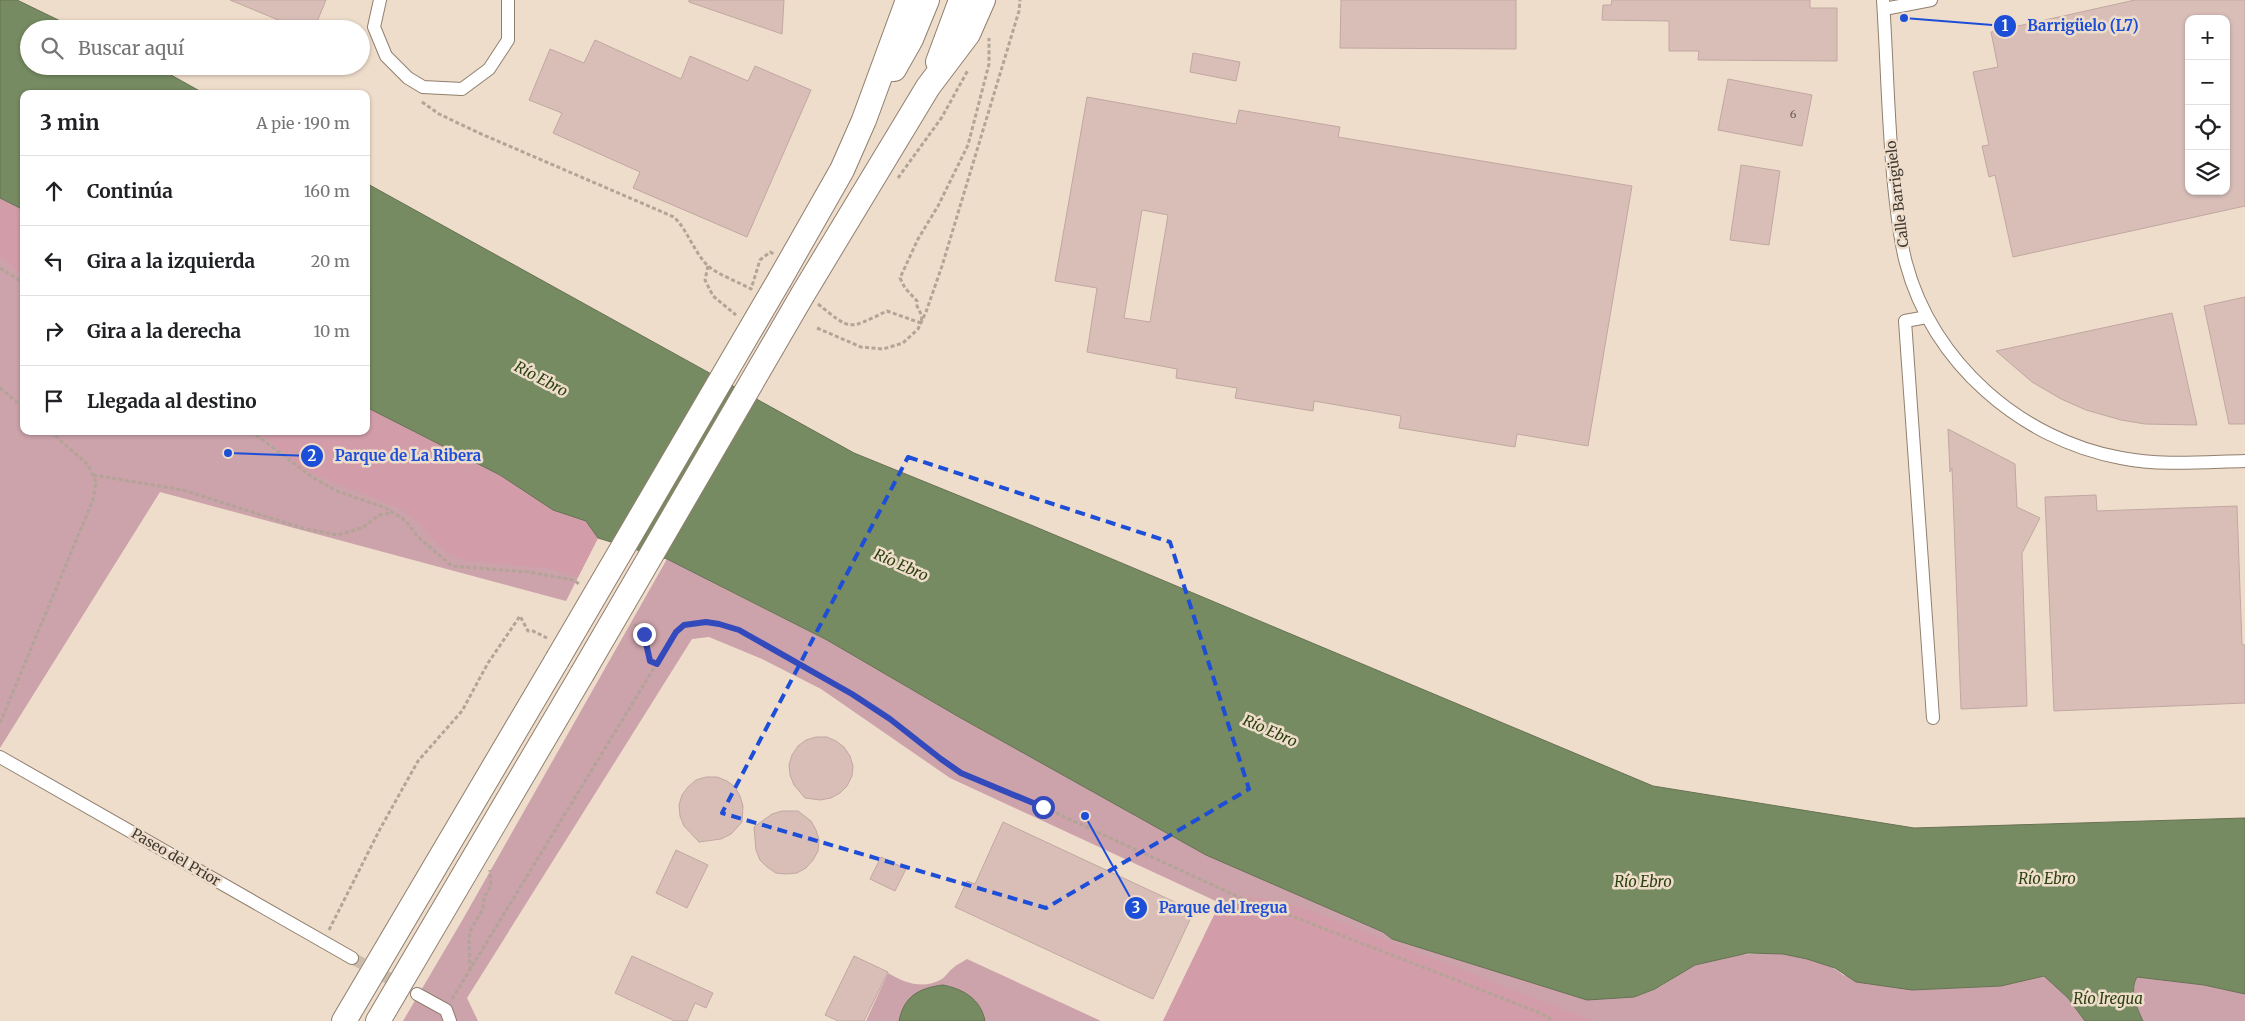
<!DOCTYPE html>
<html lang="es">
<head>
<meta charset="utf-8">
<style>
	:root { --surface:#fff; --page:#f2f2f2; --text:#202124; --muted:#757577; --line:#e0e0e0 }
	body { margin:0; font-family:Merriweather,serif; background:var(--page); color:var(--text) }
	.controls { position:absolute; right:15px; top:15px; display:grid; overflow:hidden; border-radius:10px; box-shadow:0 1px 4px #0004 }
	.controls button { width:45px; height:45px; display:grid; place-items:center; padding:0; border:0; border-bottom:1px solid var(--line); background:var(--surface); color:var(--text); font:25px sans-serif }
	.stop { position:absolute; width:15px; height:15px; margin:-11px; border:4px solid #324abb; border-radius:50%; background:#fff }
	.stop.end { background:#324abb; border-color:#fff; box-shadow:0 1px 5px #0008 }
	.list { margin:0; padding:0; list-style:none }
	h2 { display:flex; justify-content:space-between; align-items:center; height:65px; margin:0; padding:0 20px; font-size:21px }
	h2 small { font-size:16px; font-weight:400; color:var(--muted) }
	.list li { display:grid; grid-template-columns:32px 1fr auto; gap:15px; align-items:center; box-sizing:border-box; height:70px; padding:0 20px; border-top:1px solid var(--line) }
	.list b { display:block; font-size:19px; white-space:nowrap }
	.list em { font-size:16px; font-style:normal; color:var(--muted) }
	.icon { flex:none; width:28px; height:28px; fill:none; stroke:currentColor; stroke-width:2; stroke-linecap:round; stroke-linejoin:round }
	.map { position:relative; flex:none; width:2245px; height:1021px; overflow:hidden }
	.search { position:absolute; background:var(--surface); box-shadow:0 1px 4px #0004; left:20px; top:20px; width:350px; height:55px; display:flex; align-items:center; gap:12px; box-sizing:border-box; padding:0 18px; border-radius:28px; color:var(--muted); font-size:19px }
	.panel { position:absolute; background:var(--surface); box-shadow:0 1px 4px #0004; left:20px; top:90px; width:350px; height:345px; border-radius:10px }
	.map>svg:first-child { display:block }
	.green { fill:#cca2ab }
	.forest { fill:#d29da9 }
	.water { fill:#768b61; stroke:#667253 }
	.building { fill:#d9beb8; stroke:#c1a7a1; fill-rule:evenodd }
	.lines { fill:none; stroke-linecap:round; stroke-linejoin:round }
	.street-tunnel { stroke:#ccbcac; stroke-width:12; stroke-dasharray:12 6; stroke-linecap:butt }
	.street-casing { stroke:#907f6f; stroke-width:14 }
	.highway-casing { stroke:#907f6f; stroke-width:26 }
	.path { stroke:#b2a496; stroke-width:3; stroke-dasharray:4 2.5; stroke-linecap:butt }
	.street { stroke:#fff; stroke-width:12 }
	.highway { stroke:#fff; stroke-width:24 }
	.highway-bridge-casing { stroke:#907f6f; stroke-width:26; stroke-linecap:butt }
	.highway-bridge { stroke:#fff; stroke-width:24 }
	.route { stroke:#324abb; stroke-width:6 }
	.marked { fill:none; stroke:#1d4ed8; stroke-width:4; stroke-dasharray:10 6; stroke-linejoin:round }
	.labels { text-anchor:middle; stroke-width:5; stroke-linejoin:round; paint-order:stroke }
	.number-label { font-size:11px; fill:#665a53 }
	.street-label { font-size:14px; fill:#3f3831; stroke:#efddcb }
	.water-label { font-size:15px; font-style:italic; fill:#2c4110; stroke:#efddcb }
	.leader { fill:none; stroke:#1d4ed8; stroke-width:2 }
	.callout-dot { fill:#1d4ed8; stroke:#efddcb; stroke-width:2 }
	.mark-label { font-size:15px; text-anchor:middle; font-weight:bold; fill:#fff }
	.callout-label { font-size:15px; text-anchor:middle; font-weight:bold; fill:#1d4ed8; stroke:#efddcb; stroke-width:5; stroke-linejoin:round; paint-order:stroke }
</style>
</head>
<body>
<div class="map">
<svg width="2245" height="1021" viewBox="0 0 2245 1021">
	<rect width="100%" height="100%" fill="#efddcb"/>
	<path class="green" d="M0,198L24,210V431H366V407L500,475L553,510L586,521L598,538L566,601L160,492L0,748Z
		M667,559L827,640L1383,932L1392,939L1634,997C1644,993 1654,991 1663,985C1674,979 1683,970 1695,965C1734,950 1811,946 1843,975L1912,990L2001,986L2044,976L2068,998L2085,1021H1163L1220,903L950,778L821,689L762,659L709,637L692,639L467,998L478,1021H403L463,919Z
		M967,959L1101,1021H866L888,973C905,983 923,990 942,979C946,976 949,971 953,968C957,964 963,962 967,959Z
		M2137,977L2204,985L2245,994V1021H2143C2137,1008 2130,991 2137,977Z"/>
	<path class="forest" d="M0,198L24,210V276L0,257Z
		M366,407L500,475L553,510L586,521L598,538L578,577L553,569L463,560L445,552L418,522L399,508L298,468L259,431H366Z
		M1255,897L1309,910L1593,1021H1163L1220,903Z"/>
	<path class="water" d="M0,0H17L77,29H29V66H155L205,94H24V210L0,198Z
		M366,183L854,453L1031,525L1653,786L1914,828L2245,818V994L2204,985L2137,977C2129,991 2137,1008 2143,1021H2085L2068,998L2044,976L2001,986L1912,990L1856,982L1835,968L1807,959L1783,954L1748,953L1695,965L1655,989L1634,997L1587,1000L1392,939L1383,932L1206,855L959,717L827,640L667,559L598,538L586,521L553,510L500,475L366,407Z
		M943,985C963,989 981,999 985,1021H899C904,996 919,988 943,985Z"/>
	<path class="building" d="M230,0H326L314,29H300Z
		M689,0H784L782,34L689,2Z
		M1341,0H1516V49L1340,48Z
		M1612,0H1810V8H1837V61L1698,60L1699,51H1669V21L1602,20L1603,5H1611Z
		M2135,0H2245V206L2013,257L1995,175L1989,177L1982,146L1989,145L1973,72L1998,67L1991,32ZM2189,19H2226V191H2189Z
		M595,40L681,79L690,56L748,81L755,66L811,90L747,237L633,188L640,172L553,133L562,113L529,100L550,49L584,63Z
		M1193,53L1240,62L1236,81L1190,72Z
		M1728,79L1812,95L1802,146L1718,130Z
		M1087,97L1236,124L1239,110L1340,127L1338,137L1632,186L1588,446L1517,434L1515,447L1399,428L1401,416L1314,401L1313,411L1235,398L1237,388L1176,378L1177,369L1087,352L1097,288L1055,281ZM1142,210L1168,215L1150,322L1124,318Z
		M1741,165L1780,171L1769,245L1730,240Z
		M2245,297V424H2229L2204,306Z
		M2172,313L2197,425L2145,424L2121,420L2086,410L2061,399L2032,382L1996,351Z
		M1948,429L2015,464L2017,507L2040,518L2022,553L2027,706L1961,709L1952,468L1950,472Z
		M2096,495L2097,511L2237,506L2242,645H2245V703L2054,711L2045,497Z
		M816,737H827L836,741L844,747L850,756L853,766L852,776L847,786L840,793L831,798L820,800L805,798L794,785L790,775L789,765L792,755L798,746L806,740Z
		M706,777H717L727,781L735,787L740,796L743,806L742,822L731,834L721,839L699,842L684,826L680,816L679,805L682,795L688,787L696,780Z
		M782,811H798L811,821L816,830L819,840L818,851L813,860L806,868L797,873L786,874L776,873L767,867L760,860L756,850L754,827L772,814Z
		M1003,822L1194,911L1153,999L955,907L967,881L975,884Z
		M676,850L708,865L687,908L656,893Z
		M881,857L906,869L895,891L870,879Z
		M632,956L713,993L706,1008L695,1003L687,1021H675L615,993Z
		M854,956L888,972L864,1021H838L825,1015Z"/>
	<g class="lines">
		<path class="street-tunnel" d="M352,958L417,994"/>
		<defs>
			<path id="street" d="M380,0L374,27L386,56L408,78L423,87L462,89L489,69L508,40V0
				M1883,0C1887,62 1888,123 1894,185C1897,211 1899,237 1906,263C1932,362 2021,440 2121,458C2161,466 2204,462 2245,461
				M1884,9L1931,0
				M1927,317L1905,321L1933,718
				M0,757L352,958
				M417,994L446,1010L450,1021"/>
			<path id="highway" d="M938,62L961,0
				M894,69L911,39L927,0
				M780,279L842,170L864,120L908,0
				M803,294L928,87L968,34L983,0
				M344,1021L557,660
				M378,1021L582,674"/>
		</defs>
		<use href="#street" class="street-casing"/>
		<use href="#highway" class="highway-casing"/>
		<path class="path" d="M422,102L439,114L479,133L674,217C688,231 693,250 707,265C716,274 739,282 751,289L760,260L770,252L774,254
			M898,178L942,117L968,70
			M708,266L705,280L713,296L736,315
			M0,268L24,283
			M818,304C852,331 847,330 887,311L921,323L922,316L917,306V301L905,288L900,278L918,239L938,206L968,145L989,64V38
			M817,328L861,347L883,349L903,343L918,329L926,312L942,266L1019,11L1020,0
			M0,388L24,408
			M251,431L312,477L337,491L386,508L406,521L418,537L452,566L528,572L574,580L579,584
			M93,475L183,490L302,528L337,535L362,528L379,515L392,513
			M634,624L644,634L650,661L657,664
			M0,723L93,500L96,482L88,465L50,431
			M329,930L380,829L418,761L462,711L488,663L520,616L528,631H533L547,638
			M470,970L469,938L471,929L483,909L484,897L491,886L490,870
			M452,999L676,632L684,625L694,622L719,624L739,630L851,694L890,719L941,759L961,773L1043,807L1243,899L1274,909L1540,1013L1554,1021"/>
		<use href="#street" class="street"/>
		<use href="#highway" class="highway"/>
		<defs>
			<path id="highway-bridge" d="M557,660L780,279
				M582,674L803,294"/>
		</defs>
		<use href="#highway-bridge" class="highway-bridge-casing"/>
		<use href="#highway-bridge" class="highway-bridge"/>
	</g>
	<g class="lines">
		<path class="route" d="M644,634L650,661L657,664L676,632L684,625L706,622L719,624L739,630L852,694L890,719L941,759L961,773L1043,807"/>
	</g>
	<path class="marked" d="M908,457L1170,542L1249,789L1046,908L722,813Z"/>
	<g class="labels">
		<g class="number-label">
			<text x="1793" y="118">6</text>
		</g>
		<g class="street-label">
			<text transform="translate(1897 194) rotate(-97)" y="5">Calle Barrigüelo</text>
			<text transform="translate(176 857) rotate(30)" y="5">Paseo del Prior</text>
		</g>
		<g class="water-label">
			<text transform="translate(541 379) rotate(28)" y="5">Río Ebro</text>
			<text transform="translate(901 565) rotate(24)" y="5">Río Ebro</text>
			<text transform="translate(1270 731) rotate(24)" y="5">Río Ebro</text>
			<text x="2047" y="884">Río Ebro</text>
			<text x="1643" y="887">Río Ebro</text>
			<text x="2108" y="1004">Río Iregua</text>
		</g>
	</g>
	<path class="leader" d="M1904 18L2005 26M228 453L312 456M1085 816L1136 908"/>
	<g class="callout-dot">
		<circle cx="1904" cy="18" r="5"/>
		<circle cx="228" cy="453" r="5"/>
		<circle cx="1085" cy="816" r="5"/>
		<circle cx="2005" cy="26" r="12"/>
		<circle cx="312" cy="456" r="12"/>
		<circle cx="1136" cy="908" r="12"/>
	</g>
	<g class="mark-label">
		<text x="2005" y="31">1</text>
		<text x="312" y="461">2</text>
		<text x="1136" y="913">3</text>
	</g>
	<g class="callout-label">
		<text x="2083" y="31">Barrigüelo (L7)</text>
		<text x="408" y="461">Parque de La Ribera</text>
		<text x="1223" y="913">Parque del Iregua</text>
	</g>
</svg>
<div class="controls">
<button>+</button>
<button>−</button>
<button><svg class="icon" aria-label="locate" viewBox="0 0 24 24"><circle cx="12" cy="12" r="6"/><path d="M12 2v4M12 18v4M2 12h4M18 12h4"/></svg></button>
<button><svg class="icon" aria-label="layers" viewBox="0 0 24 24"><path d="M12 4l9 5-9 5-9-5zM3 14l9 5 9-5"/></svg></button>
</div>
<div class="stop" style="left:1043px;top:807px"></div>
<div class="stop end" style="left:644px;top:634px"></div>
<div class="search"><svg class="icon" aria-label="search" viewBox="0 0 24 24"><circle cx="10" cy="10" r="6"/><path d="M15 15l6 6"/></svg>Buscar aquí</div>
<section class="panel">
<h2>3 min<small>A pie · 190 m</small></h2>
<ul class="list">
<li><svg class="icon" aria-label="ahead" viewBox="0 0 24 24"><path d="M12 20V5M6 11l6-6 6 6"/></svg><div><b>Continúa</b></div><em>160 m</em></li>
<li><svg class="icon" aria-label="left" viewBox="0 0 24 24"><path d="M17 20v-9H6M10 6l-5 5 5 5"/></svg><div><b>Gira a la izquierda</b></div><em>20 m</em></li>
<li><svg class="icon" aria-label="right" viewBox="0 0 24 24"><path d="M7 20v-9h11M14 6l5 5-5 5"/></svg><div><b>Gira a la derecha</b></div><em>10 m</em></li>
<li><svg class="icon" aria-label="arrive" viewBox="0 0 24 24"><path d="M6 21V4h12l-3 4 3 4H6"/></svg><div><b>Llegada al destino</b></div></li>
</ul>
</section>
</div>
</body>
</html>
